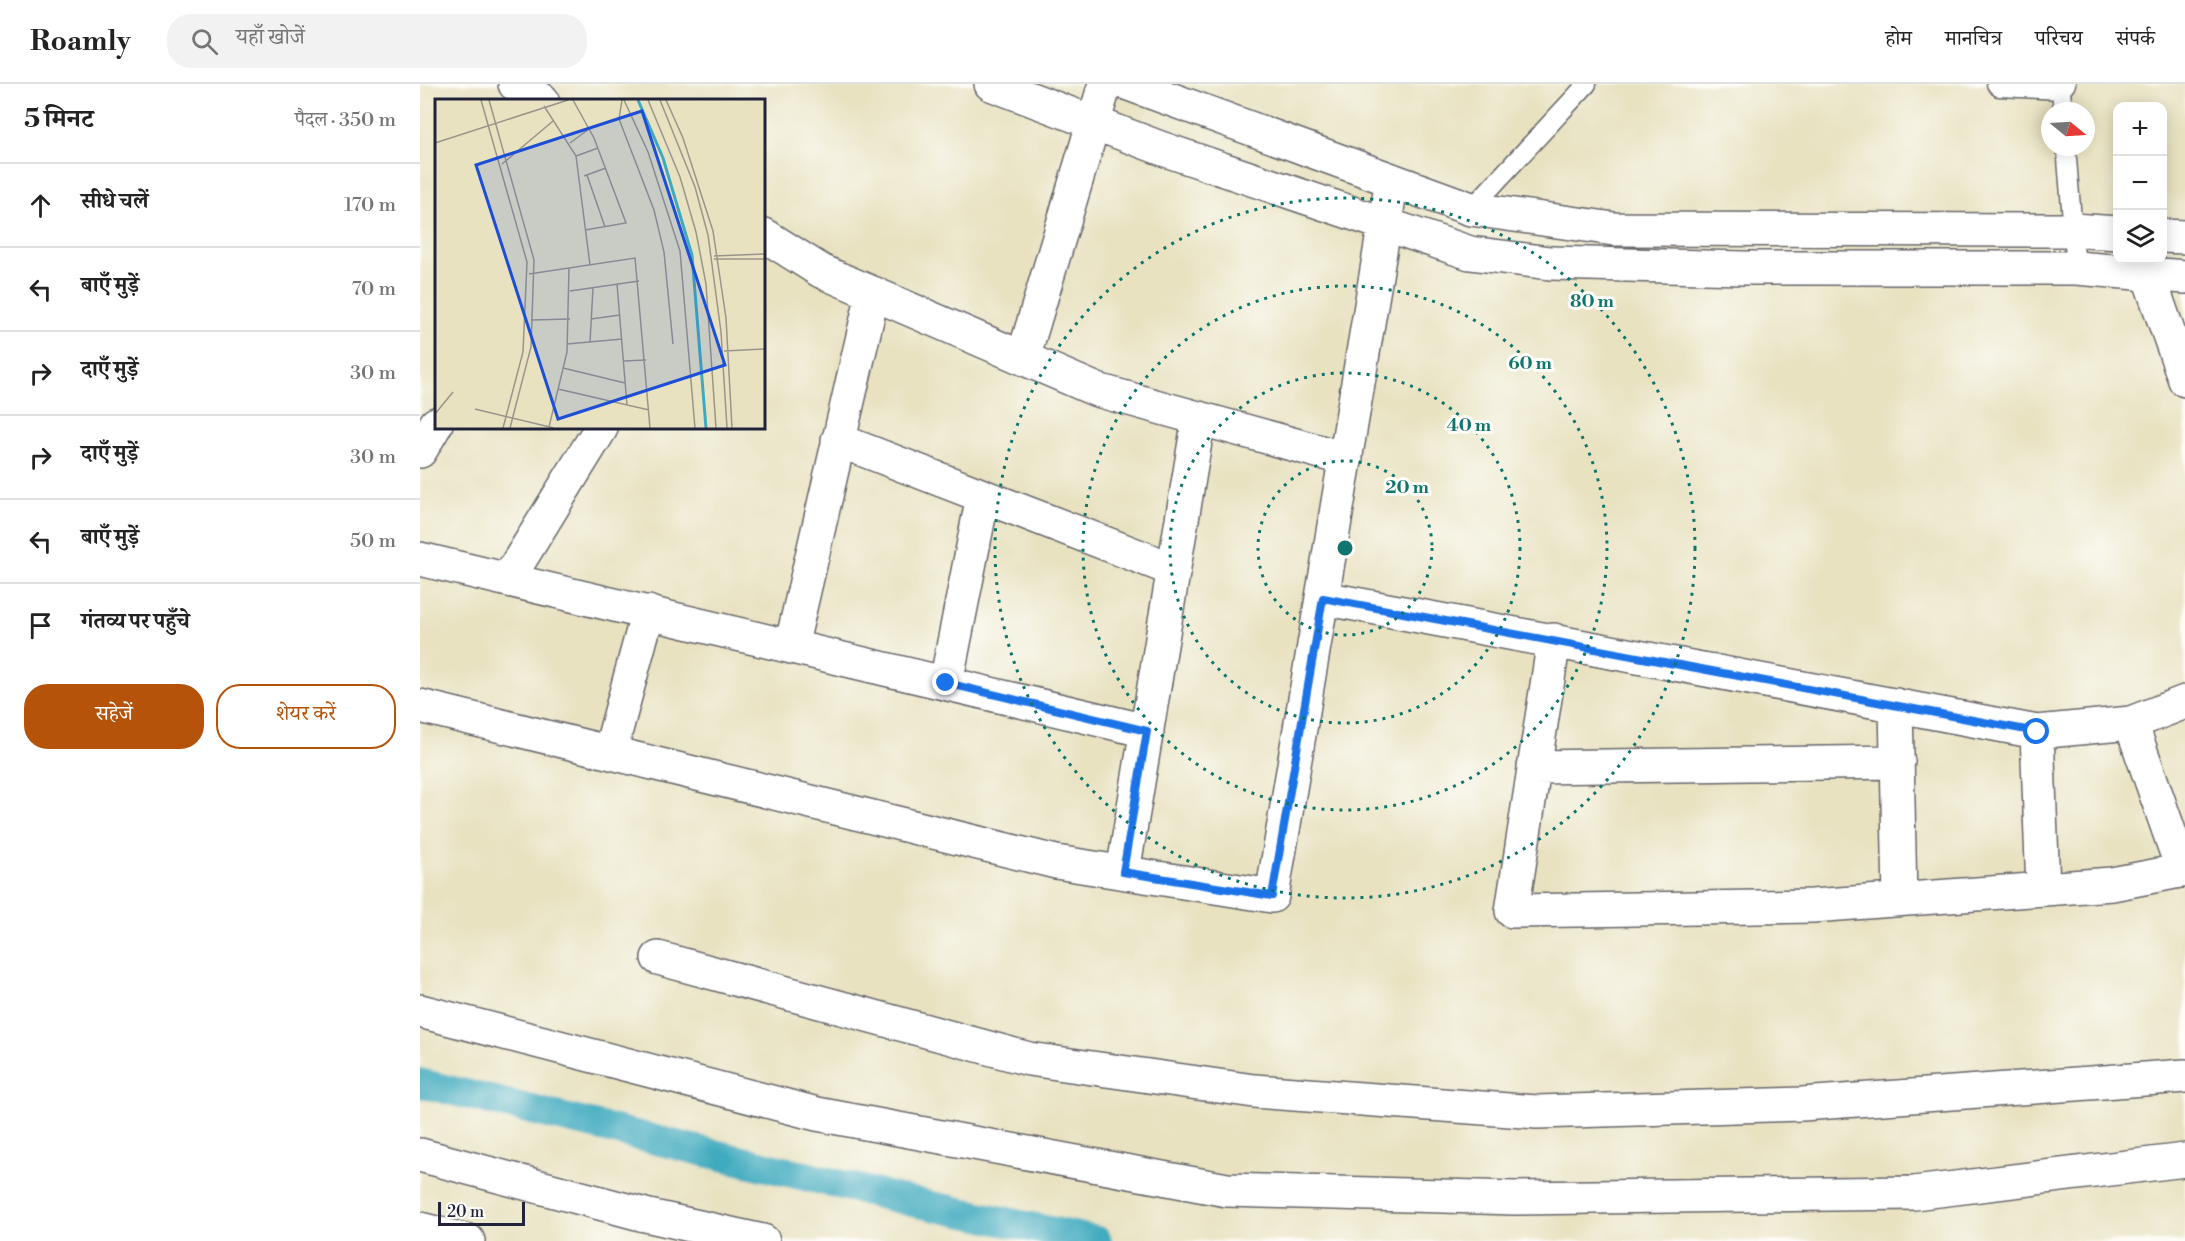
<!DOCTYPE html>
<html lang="hi">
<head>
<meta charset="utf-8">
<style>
	:root { --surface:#fff; --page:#f2f2f2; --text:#222; --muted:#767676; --line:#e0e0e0; --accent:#b45309 }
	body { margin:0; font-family:"Libre Bodoni","Noto Serif Devanagari",serif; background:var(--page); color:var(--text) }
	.controls { position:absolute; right:18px; top:18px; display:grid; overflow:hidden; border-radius:12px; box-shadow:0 3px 15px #0003 }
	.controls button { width:54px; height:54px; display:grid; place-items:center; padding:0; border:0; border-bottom:2px solid var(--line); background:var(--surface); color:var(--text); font:30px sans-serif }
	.compass { position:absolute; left:1621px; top:18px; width:54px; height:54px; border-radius:50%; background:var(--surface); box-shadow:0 3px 15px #0003; rotate:108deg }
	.scale { position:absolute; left:18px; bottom:15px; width:87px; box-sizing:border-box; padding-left:6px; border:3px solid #22223b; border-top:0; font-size:16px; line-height:21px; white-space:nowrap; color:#22223b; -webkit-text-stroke:4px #fdfcf7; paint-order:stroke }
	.stop { position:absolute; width:18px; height:18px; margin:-14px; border:4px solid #1a73e8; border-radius:50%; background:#fff }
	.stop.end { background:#1a73e8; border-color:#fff; box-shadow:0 2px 6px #0008 }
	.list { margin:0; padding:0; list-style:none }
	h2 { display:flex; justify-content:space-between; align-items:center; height:78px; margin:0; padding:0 24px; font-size:26px }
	h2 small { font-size:20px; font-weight:400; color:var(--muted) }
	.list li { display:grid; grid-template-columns:39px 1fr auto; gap:18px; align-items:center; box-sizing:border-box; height:84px; padding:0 24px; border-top:2px solid var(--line) }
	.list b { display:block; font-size:22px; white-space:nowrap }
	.list em { font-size:20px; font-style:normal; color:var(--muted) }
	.actions { display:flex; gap:12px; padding:18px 24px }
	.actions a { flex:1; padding:14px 0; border:2px solid var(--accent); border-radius:24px; text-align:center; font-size:21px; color:var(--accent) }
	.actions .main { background:var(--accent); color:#fff }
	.icon { flex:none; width:33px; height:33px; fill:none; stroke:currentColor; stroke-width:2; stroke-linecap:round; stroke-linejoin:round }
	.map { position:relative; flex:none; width:1765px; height:1157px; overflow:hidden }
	header { display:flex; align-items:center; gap:36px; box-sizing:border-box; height:84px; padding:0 30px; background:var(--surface); border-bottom:2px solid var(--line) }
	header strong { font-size:28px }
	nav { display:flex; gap:33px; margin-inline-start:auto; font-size:21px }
	.search { width:420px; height:54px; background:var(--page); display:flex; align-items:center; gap:15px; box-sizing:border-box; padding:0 21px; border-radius:24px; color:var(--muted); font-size:22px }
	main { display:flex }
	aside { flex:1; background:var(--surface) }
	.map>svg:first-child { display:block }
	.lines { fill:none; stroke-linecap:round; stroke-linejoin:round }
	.canal { stroke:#3faabf; stroke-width:30 }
	.service-casing { stroke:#67656a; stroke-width:21 }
	.minor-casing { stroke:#67656a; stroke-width:36 }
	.tertiary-casing { stroke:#67656a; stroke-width:36 }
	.service { stroke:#fff; stroke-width:18 }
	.minor { stroke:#fff; stroke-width:33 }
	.tertiary { stroke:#fff; stroke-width:33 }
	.route { stroke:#1a73e8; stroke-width:8 }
	.ring { fill:none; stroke:#0f766e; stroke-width:3; stroke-dasharray:3 6 }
	.inset-river { fill:none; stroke:#3faabf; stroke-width:3 }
	.inset-road { fill:none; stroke:#99958b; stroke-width:1.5 }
	.view { fill:#1d4ed8; fill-opacity:0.15; stroke:#1d4ed8; stroke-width:3 }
	.inset-edge { fill:none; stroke:#22223b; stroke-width:3 }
	.centre { fill:#0f766e; stroke:#fdfcf7; stroke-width:3 }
	.ring-label { font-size:18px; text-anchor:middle; font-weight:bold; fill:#0f766e; stroke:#fdfcf7; stroke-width:6; stroke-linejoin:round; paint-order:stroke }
</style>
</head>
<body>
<header>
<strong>Roamly</strong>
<div class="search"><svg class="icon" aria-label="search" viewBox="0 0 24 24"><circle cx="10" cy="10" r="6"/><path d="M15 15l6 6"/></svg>यहाँ खोजें</div>
<nav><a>होम</a><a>मानचित्र</a><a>परिचय</a><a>संपर्क</a></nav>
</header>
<main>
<aside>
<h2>5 मिनट<small>पैदल · 350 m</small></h2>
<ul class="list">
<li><svg class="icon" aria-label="ahead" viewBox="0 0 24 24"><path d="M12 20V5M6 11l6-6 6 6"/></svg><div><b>सीधे चलें</b></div><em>170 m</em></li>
<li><svg class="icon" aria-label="left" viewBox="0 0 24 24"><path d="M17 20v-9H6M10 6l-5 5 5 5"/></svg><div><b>बाएँ मुड़ें</b></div><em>70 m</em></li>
<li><svg class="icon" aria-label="right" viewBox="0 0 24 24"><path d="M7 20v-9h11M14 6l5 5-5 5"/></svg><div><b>दाएँ मुड़ें</b></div><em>30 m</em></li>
<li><svg class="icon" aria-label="right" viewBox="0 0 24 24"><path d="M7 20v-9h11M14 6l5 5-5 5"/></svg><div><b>दाएँ मुड़ें</b></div><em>30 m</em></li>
<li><svg class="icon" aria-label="left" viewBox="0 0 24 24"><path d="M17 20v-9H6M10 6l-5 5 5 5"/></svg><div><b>बाएँ मुड़ें</b></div><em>50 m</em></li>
<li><svg class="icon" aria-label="arrive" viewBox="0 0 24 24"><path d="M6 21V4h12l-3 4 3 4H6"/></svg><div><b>गंतव्य पर पहुँचे</b></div></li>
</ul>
<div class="actions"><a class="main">सहेजें</a><a>शेयर करें</a></div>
</aside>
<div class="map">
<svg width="1765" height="1157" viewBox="0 0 1765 1157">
	<rect width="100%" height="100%" fill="#fdfcf7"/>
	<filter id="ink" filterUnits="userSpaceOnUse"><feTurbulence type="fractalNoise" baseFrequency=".0167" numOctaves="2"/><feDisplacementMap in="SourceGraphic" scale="12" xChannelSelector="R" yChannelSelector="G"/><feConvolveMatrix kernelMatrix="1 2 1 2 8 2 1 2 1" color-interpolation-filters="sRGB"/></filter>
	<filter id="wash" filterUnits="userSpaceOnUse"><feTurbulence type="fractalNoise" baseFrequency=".008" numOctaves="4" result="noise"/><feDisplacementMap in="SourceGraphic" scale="24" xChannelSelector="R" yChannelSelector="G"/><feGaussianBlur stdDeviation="1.35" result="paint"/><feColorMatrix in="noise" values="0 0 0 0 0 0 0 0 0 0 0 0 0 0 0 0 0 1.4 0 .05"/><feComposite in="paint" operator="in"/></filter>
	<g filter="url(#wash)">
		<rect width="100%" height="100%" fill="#e8e2c1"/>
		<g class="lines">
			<path class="canal" d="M0,999L488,1117L677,1157"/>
		</g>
	</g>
	<g filter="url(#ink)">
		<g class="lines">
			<defs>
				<path id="service" d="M1576,0L1579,3L1641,6
					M1643,27L1641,6L1646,0
					M1646,63L1656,184
					M1051,125L1167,0"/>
				<path id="minor" d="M95,0L122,16
					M571,0L743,65L1050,169L1130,179L1323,184H1656L1765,193
					M709,0L1051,125L1194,145L1653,146L1698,149
					M344,151L401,187L677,306L926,375
					M1742,152L1765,153
					M1723,176L1765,296
					M603,274L685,0
					M418,356L754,486
					M0,367L16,340
					M0,475L727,647
					M88,495L181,344
					M903,514L1617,648L1711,639L1765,618
					M1134,556L1092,827L1392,822L1692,800L1765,786
					M371,563L453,209
					M526,599L563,412
					M1476,621L1480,815
					M0,622L636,778L852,812L972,96
					M1711,639L1763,787
					M1617,648L1623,805
					M190,668L228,528
					M1114,683L1478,678
					M703,788L779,334
					M238,874L609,975L834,1007L1117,1028L1382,1020L1765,992
					M0,927L397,1030L807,1106L1095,1114L1494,1109L1765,1076"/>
				<path id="tertiary" d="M0,1071L225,1131L343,1157
					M0,1145L48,1157"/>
			</defs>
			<use href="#service" class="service-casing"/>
			<use href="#minor" class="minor-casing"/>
			<use href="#tertiary" class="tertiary-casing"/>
			<use href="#service" class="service"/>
			<use href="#minor" class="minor"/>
			<use href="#tertiary" class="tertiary"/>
		</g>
	</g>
	<g class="lines" filter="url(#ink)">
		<path class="route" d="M526,599L727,647L703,788L852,812L903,514L1617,648"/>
	</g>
	<g class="ring">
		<circle cx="925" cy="464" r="87"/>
		<circle cx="925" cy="464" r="175"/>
		<circle cx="925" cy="464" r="262"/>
		<circle cx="925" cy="464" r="350"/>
	</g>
	<g transform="translate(15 15)">
		<rect width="330" height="330" fill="#e8e2c1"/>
		<path class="inset-river" d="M203,1L228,59L257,156L271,329"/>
		<path class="inset-road" d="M46,1L92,163L88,253L68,329M54,1L99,161L96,248L75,329M138,1L159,39L191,124L150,131M187,1L184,20L219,111L229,153L238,245M189,1L213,53L245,152L260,329M213,1L245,78L261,133L271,185L281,329M225,1L260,88L273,136L286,233L292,329M231,1L248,39L278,132L291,219L297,329M109,7L141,57L155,166M0,44L133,1M135,44L154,30M141,57L163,49M67,65L118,22M152,76L170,128M149,77L171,69M279,157L330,155M279,160H330M94,175L200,159L215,329M182,185L192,306M135,192L204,182M156,220L185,216M96,221L135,220M155,243L158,189M132,245L187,240M289,252L330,250M189,262L211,261M128,269L190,284M123,290L214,311M40,310L119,329M0,315L18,293M114,328L132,253L134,169"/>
		<path class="view" d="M207,12L290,266L123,320L41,66Z"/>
		<rect width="330" height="330" class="inset-edge"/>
	</g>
	<circle cx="925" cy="464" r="9" class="centre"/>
	<g class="ring-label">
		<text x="1172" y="223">80 m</text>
		<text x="1110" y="285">60 m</text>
		<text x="1049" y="347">40 m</text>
		<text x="987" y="409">20 m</text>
	</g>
</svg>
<div class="controls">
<button>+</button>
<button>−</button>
<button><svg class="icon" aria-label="layers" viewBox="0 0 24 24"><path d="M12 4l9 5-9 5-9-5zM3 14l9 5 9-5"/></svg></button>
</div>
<svg class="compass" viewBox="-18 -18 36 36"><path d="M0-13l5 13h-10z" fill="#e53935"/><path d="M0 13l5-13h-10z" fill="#767676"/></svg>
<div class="scale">20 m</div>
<div class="stop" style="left:1617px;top:648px"></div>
<div class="stop end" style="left:526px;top:599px"></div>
</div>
</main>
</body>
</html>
